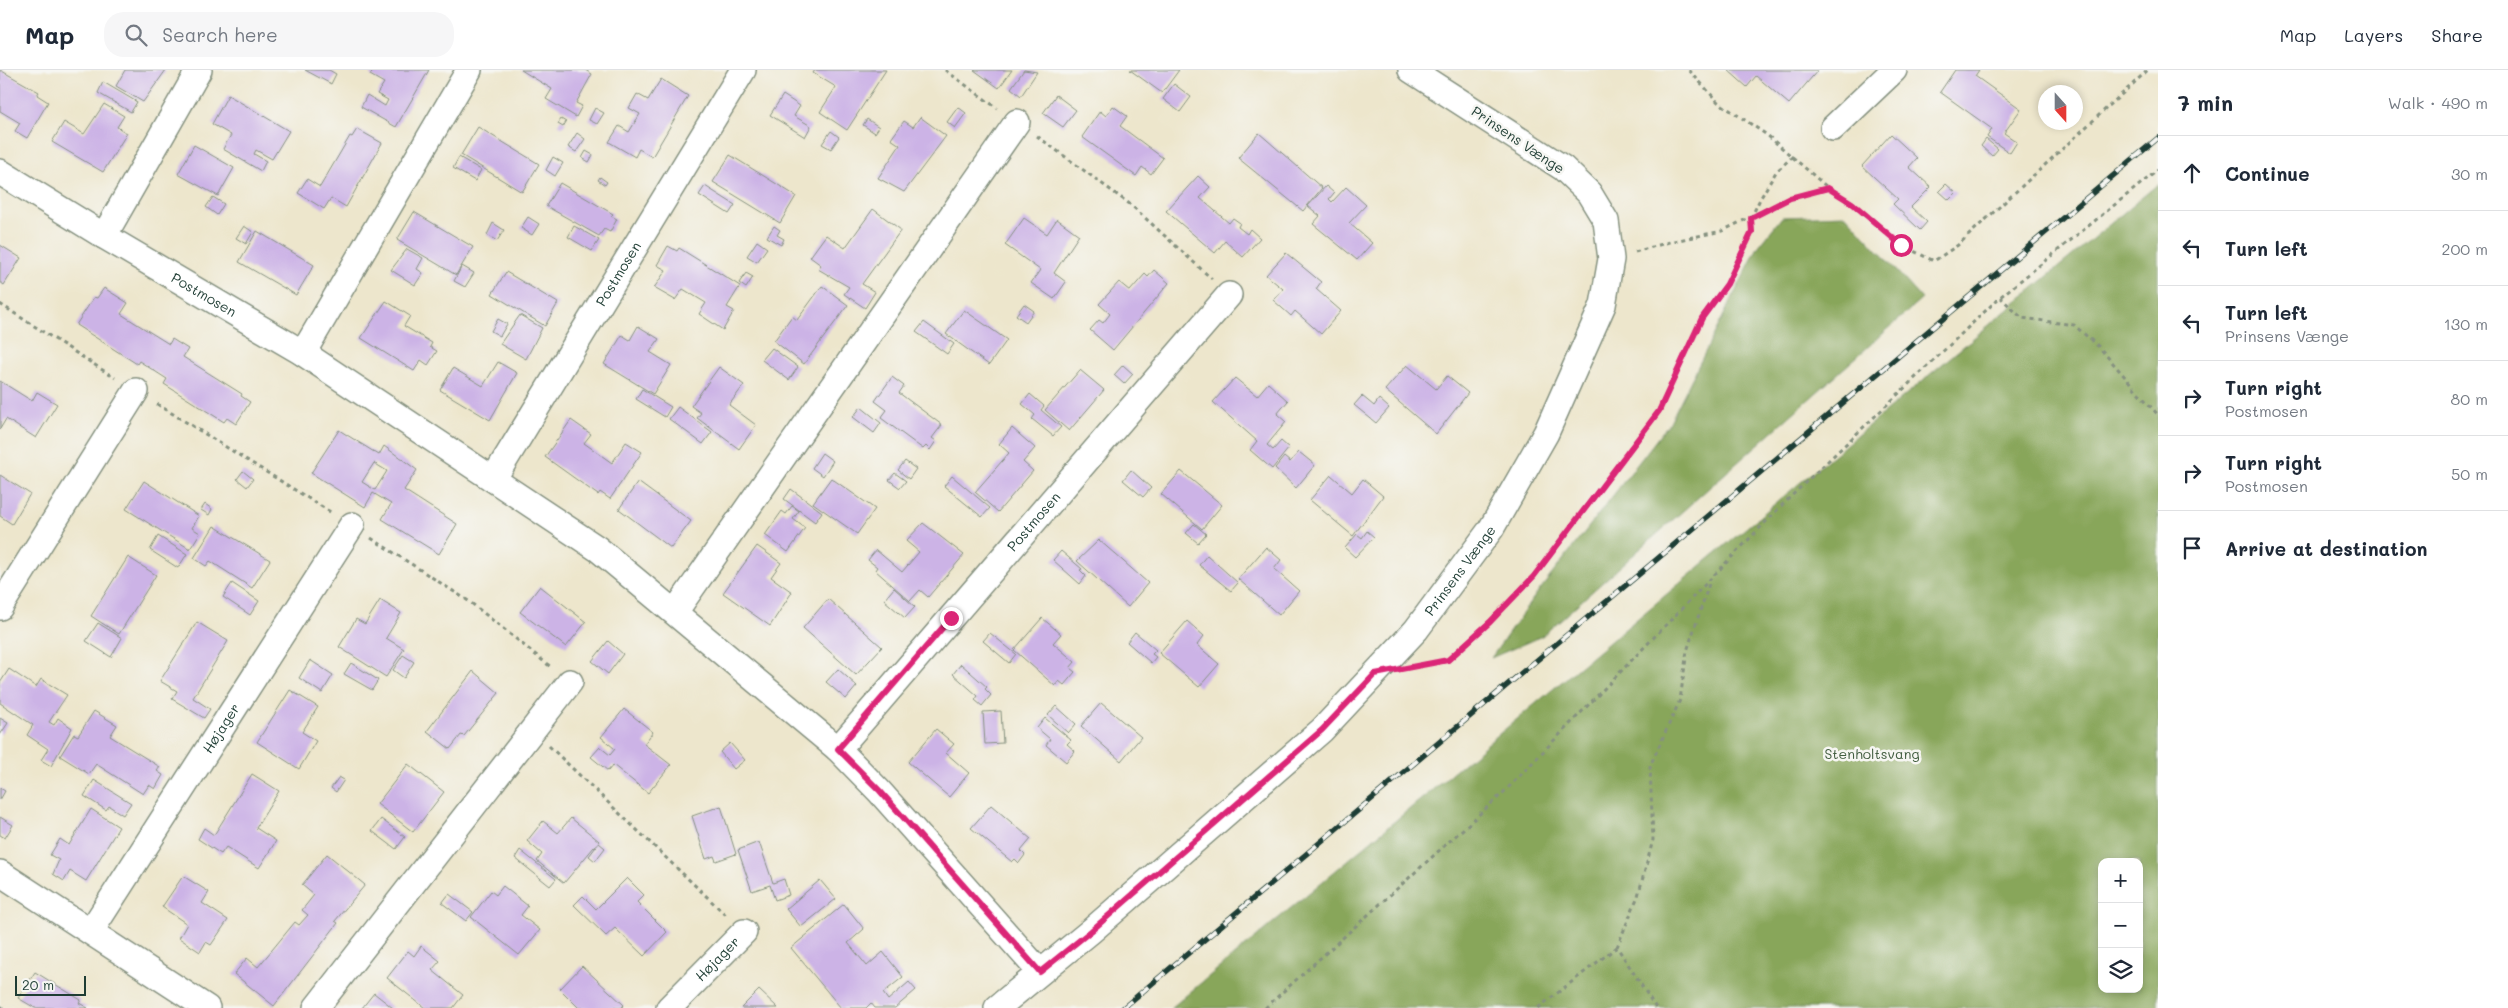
<!DOCTYPE html>
<html lang="en">
<head>
<meta charset="utf-8">
<style>
	:root { --surface:#fff; --page:#f6f6f7; --text:#1f2937; --muted:#747a83; --line:#e0e1e3 }
	body { margin:0; font-family:Mali,sans-serif; background:var(--page); color:var(--text) }
	.controls { position:absolute; right:15px; bottom:15px; display:grid; overflow:hidden; border-radius:10px; box-shadow:0 2px 8px #0003 }
	.controls button { width:45px; height:45px; display:grid; place-items:center; padding:0; border:0; border-bottom:1px solid var(--line); background:var(--surface); color:var(--text); font:25px sans-serif }
	.compass { position:absolute; left:2038px; top:15px; width:45px; height:45px; border-radius:50%; background:var(--surface); box-shadow:0 2px 8px #0003; rotate:159deg }
	.scale { position:absolute; left:15px; bottom:12px; width:71px; box-sizing:border-box; padding-left:5px; border:2px solid #1f3d34; border-top:0; font-size:14px; line-height:18px; white-space:nowrap; color:#1f3d34; -webkit-text-stroke:4px #f6f6f2; paint-order:stroke }
	.stop { position:absolute; width:15px; height:15px; margin:-11px; border:4px solid #db2777; border-radius:50%; background:#fff }
	.stop.end { background:#db2777; border-color:#fff; box-shadow:0 1px 5px #0008 }
	.list { margin:0; padding:0; list-style:none }
	h2 { display:flex; justify-content:space-between; align-items:center; height:65px; margin:0; padding:0 20px; font-size:21px }
	h2 small { font-size:16px; font-weight:400; color:var(--muted) }
	.list li { display:grid; grid-template-columns:32px 1fr auto; gap:15px; align-items:center; box-sizing:border-box; height:75px; padding:0 20px; border-top:1px solid var(--line) }
	.list b { display:block; font-size:19px; white-space:nowrap }
	.list p { margin:0; font-size:16px; white-space:nowrap; color:var(--muted) }
	.list em { font-size:16px; font-style:normal; color:var(--muted) }
	.icon { flex:none; width:28px; height:28px; fill:none; stroke:currentColor; stroke-width:2; stroke-linecap:round; stroke-linejoin:round }
	.map { position:relative; flex:none; width:2158px; height:938px; overflow:hidden }
	header { display:flex; align-items:center; gap:30px; box-sizing:border-box; height:70px; padding:0 25px; background:var(--surface); border-bottom:1px solid var(--line) }
	header strong { font-size:24px }
	nav { display:flex; gap:28px; margin-inline-start:auto; font-size:18px }
	.search { width:350px; height:45px; background:var(--page); display:flex; align-items:center; gap:12px; box-sizing:border-box; padding:0 18px; border-radius:20px; color:var(--muted); font-size:19px }
	main { display:flex }
	aside { flex:1; background:var(--surface) }
	.map>svg:first-child { display:block }
	.forest { fill:#88a65a; stroke:#547247; fill-rule:evenodd }
	.building { fill:#ccb3e6; fill-rule:evenodd }
	.lines { fill:none; stroke-linecap:round; stroke-linejoin:round }
	.minor-casing { stroke:#869280; stroke-width:28 }
	.path { stroke:#869280; stroke-width:3; stroke-dasharray:4 4; stroke-linecap:butt }
	.minor { stroke:#fff; stroke-width:25 }
	.rail-casing { stroke:#1f3d34; stroke-width:5.5 }
	.rail { stroke:#f6f6f2; stroke-width:4; stroke-dasharray:11; stroke-linecap:butt }
	.route { stroke:#db2777; stroke-width:6 }
	.labels { text-anchor:middle; stroke-width:5; stroke-linejoin:round; paint-order:stroke }
	.street-label { font-size:14px; fill:#1f3d34; stroke:#f6f6f2 }
	.park-label { font-size:14px; fill:#425e40; stroke:#f6f6f2 }
</style>
</head>
<body>
<header>
<strong>Map</strong>
<div class="search"><svg class="icon" aria-label="search" viewBox="0 0 24 24"><circle cx="10" cy="10" r="6"/><path d="M15 15l6 6"/></svg>Search here</div>
<nav><a>Map</a><a>Layers</a><a>Share</a></nav>
</header>
<main>
<div class="map">
<svg width="2158" height="938" viewBox="0 0 2158 938">
	<rect width="100%" height="100%" fill="#f6f6f2"/>
	<filter id="ink" filterUnits="userSpaceOnUse"><feTurbulence type="fractalNoise" baseFrequency=".02" numOctaves="2"/><feDisplacementMap in="SourceGraphic" scale="10" xChannelSelector="R" yChannelSelector="G"/><feConvolveMatrix kernelMatrix="1 2 1 2 8 2 1 2 1" color-interpolation-filters="sRGB"/></filter>
	<filter id="wash" filterUnits="userSpaceOnUse"><feTurbulence type="fractalNoise" baseFrequency=".0096" numOctaves="4" result="noise"/><feDisplacementMap in="SourceGraphic" scale="20" xChannelSelector="R" yChannelSelector="G"/><feGaussianBlur stdDeviation="1.12" result="paint"/><feColorMatrix in="noise" values="0 0 0 0 0 0 0 0 0 0 0 0 0 0 0 0 0 1.4 0 .05"/><feComposite in="paint" operator="in"/></filter>
	<g filter="url(#wash)">
		<rect width="100%" height="100%" fill="#ede6cc"/>
		<path class="forest" d="M2158,114V938H1171ZM2102,792H2139V919H2102Z
			M1846,145L1922,229L1542,566L1491,588L1532,530L1670,352L1758,177L1782,147Z"/>
		<g id="blocks">
			<path class="building" d="M0,0L39,22L37,25L48,32L27,68L15,61L20,53L0,41Z
				M125,0H166L143,32L116,16Z
				M305,0H329L336,4L331,14Z
				M373,0H429L396,57L361,37L367,25L385,36L388,30L377,24L384,13L370,5Z
				M521,0H585L592,4L576,33L582,36L576,47L546,29L552,19Z
				M815,0H886L847,60L820,42L836,17L813,3Z
				M974,0H1012L999,18Z
				M1024,0L1037,2L1021,26L1011,18Z
				M1130,0H1179L1162,23Z
				M1728,0H1818L1789,34L1756,6L1747,17Z
				M1955,0H1979L1975,6L2021,39L2004,63L2017,72L2010,83L1987,67L1992,59L1940,22Z
				M661,9L688,26L652,87L639,79L635,87L609,72L619,56L629,62L640,44L629,38L637,24L648,30Z
				M103,12L137,32L131,42L98,23Z
				M1174,14L1191,27L1180,42L1163,29Z
				M228,25L289,61L272,89L256,80L254,84L266,91L261,101L223,79L231,65L212,54Z
				M783,25L800,36L794,46L811,56L805,67L770,45Z
				M1056,25L1076,40L1063,57L1043,43Z
				M104,34L124,46L117,57L127,63L103,102L52,72L64,52L84,64Z
				M1113,36L1127,46L1120,56L1163,88L1151,104L1142,97L1136,106L1082,67L1100,41L1106,46Z
				M958,37L966,43L955,58L947,52Z
				M595,38L604,43L597,54L589,50Z
				M920,47L946,66L904,122L878,108L900,75L891,69L904,51L913,57Z
				M561,49L566,52L563,57L558,54Z
				M867,49L879,57L875,63L863,55Z
				M478,57L539,94L522,122L461,85Z
				M357,59L382,73L346,137L331,128L324,139L298,123L307,109L320,117L350,66L352,67Z
				M831,61L839,67L831,79L822,74Z
				M577,63L585,69L576,82L568,77Z
				M1259,63L1322,118L1303,141L1238,88Z
				M1891,64L1917,88L1909,97L1931,117L1911,137L1927,152L1920,160L1893,134L1898,129L1862,96Z
				M1986,69L1998,79L1992,86L1981,76Z
				M194,75L234,98L218,126L178,104Z
				M586,81L593,85L589,92L582,88Z
				M730,85L796,126L780,153L713,112Z
				M459,87L481,100L475,111L453,98Z
				M553,87L563,93L555,106L546,100Z
				M1198,106L1210,117L1200,128L1229,153L1233,148L1240,153L1238,157L1247,164L1250,159L1260,168L1243,187L1225,171L1215,183L1166,141Z
				M600,107L607,112L605,115L598,110Z
				M560,113L613,144L611,146L617,149L610,162L604,159L599,166L546,136Z
				M1946,114L1956,123L1949,130L1939,121Z
				M705,116L735,135L729,144L699,125Z
				M1326,116L1334,123L1329,129L1332,132L1346,117L1366,135L1349,153L1372,173L1357,190L1313,154L1320,146L1308,136Z
				M213,127L224,134L217,145L206,137Z
				M873,139L901,160L862,214L875,222L865,238L844,224L849,217L818,199L821,195L810,187L826,165L845,178Z
				M414,142L473,177L456,205L397,170Z
				M528,147L539,154L532,165L521,158Z
				M1024,148L1047,164L1057,149L1079,165L1054,203L1066,212L1054,229L1031,213L1040,200L1005,175Z
				M493,153L504,160L497,171L487,165Z
				M244,156L253,162L246,174L236,168Z
				M574,156L599,170L592,181L568,167Z
				M774,156L780,160L777,165L784,169L781,175L767,167Z
				M257,161L314,195L296,225L239,192Z
				M757,171L767,178L757,192L747,186Z
				M0,175L21,188L4,215L0,212Z
				M668,176L677,181L679,178L740,216L727,237L734,241L723,260L699,244L706,233L683,219L675,230L654,218L666,200L657,195Z
				M407,179L423,188L417,199L423,203L415,215L391,200Z
				M1286,183L1321,212L1316,219L1341,241L1321,264L1295,241L1291,246L1273,230L1283,219L1266,205Z
				M462,196L474,203L465,217L454,211Z
				M1154,200L1169,213L1113,280L1090,260L1099,250L1103,253L1110,244L1099,234L1119,212L1130,221L1145,204L1148,207Z
				M506,202L558,233L545,256L492,224Z
				M746,203L753,207L746,218L739,213Z
				M822,216L848,235L804,294L774,271L792,246L797,250Z
				M104,218L128,233L121,244L169,274L172,269L188,279L183,287L242,324L241,326L250,332L236,354L227,348L224,352L164,314L167,309L139,291L137,294L76,255L94,227L97,228Z
				M386,231L410,246L404,256L432,273L430,277L437,281L428,295L421,290L414,301L361,268Z
				M1024,234L1034,241L1026,252L1016,245Z
				M964,240L1007,270L989,295L946,264Z
				M520,245L542,258L526,289L500,274Z
				M498,249L507,254L500,266L491,261Z
				M924,252L954,274L947,284L916,262Z
				M638,256L659,269L650,282L671,295L653,324L604,294L622,265L630,270Z
				M772,278L798,297L789,310L762,290Z
				M498,292L517,303L490,350L440,320L453,298L483,316Z
				M1123,295L1133,304L1124,314L1114,305Z
				M1407,295L1436,319L1447,306L1468,323L1436,364L1385,320Z
				M719,297L744,315L729,335L756,355L739,379L697,348L701,343L691,336Z
				M1080,300L1104,320L1069,361L1045,340Z
				M892,307L904,316L899,323L942,355L932,368L936,371L930,380L926,376L923,379L881,348L887,340L875,331Z
				M1235,308L1257,326L1268,313L1288,331L1277,344L1286,352L1267,375L1273,380L1281,371L1289,378L1272,399L1250,380L1257,371L1213,332Z
				M0,311L32,331L37,322L57,334L36,368L6,349L0,359Z
				M642,319L671,337L665,347L636,329Z
				M1030,324L1044,336L1041,340L1061,357L1053,366L1032,349L1035,345L1022,334Z
				M1362,326L1374,336L1379,329L1389,338L1376,353L1354,335Z
				M678,337L712,362L703,374L669,349Z
				M861,337L881,353L874,363L853,347Z
				M571,350L591,364L584,373L612,393L626,372L642,382L610,429L600,422L598,425L545,387Z
				M1012,358L1035,378L1023,392L1033,401L998,442L975,422L1009,383L999,374Z
				M339,360L379,385L384,376L417,400L404,420L457,454L439,484L382,449L391,434L373,423L365,437L311,403ZM374,393L387,401L375,420L362,412Z
				M1299,382L1315,395L1296,418L1275,398L1284,387L1290,392Z
				M822,383L833,391L823,406L812,398Z
				M905,391L916,399L909,409L898,400Z
				M1131,400L1151,418L1143,427L1123,410Z
				M243,401L253,409L247,417L237,409Z
				M1181,401L1222,435L1202,459L1161,424Z
				M895,403L906,411L900,418L889,410Z
				M0,405L30,424L12,454L0,446Z
				M1331,405L1352,423L1363,409L1383,426L1353,466L1310,430Z
				M952,406L990,438L982,447L944,416Z
				M831,408L875,439L857,464L813,433Z
				M144,411L199,446L192,458L200,463L190,479L126,439Z
				M638,412L691,451L671,478L619,439Z
				M791,419L822,442L815,452L784,429Z
				M205,434L212,439L209,445L201,440Z
				M792,436L799,441L793,449L805,458L788,482L765,465L782,441L786,444Z
				M923,453L964,485L928,527L920,520L910,531L875,500L877,497L868,490L876,480L902,502L919,482L906,471Z
				M1194,454L1206,464L1198,473L1186,463Z
				M214,456L270,490L252,518L210,491L206,496L194,488Z
				M1367,461L1374,467L1355,487L1345,478L1357,464L1362,468Z
				M158,466L187,484L178,498L150,480Z
				M1099,470L1148,513L1128,537L1077,491Z
				M757,476L781,493L771,507L792,522L770,556L723,523Z
				M1266,477L1281,490L1274,499L1299,521L1279,545L1238,509Z
				M1061,481L1082,499L1080,500L1086,506L1080,514L1053,490Z
				M1207,485L1238,513L1231,521L1199,495Z
				M128,487L156,505L119,564L91,546Z
				M232,513L259,531L250,545L223,527Z
				M540,516L586,552L566,577L520,542Z
				M894,518L915,537L905,548L884,530Z
				M828,529L882,577L856,605L803,558Z
				M380,530L401,543L386,568L404,579L386,607L339,577L356,549L365,554Z
				M1042,548L1061,564L1053,573L1075,592L1070,598L1075,602L1064,615L1059,611L1055,616L1014,580Z
				M1187,551L1204,566L1197,575L1219,594L1199,617L1159,583Z
				M197,552L228,571L193,628L210,639L204,648L172,629L177,621L160,611Z
				M98,553L122,568L111,587L86,571Z
				M1135,562L1156,580L1152,584L1156,587L1151,593L1127,572Z
				M990,563L1016,584L1009,593L983,571Z
				M608,571L623,584L608,604L592,591Z
				M403,585L414,592L404,608L393,600Z
				M310,590L333,605L322,623L299,608Z
				M351,593L378,610L372,620L344,604Z
				M961,594L987,617L985,619L991,625L982,636L975,630L978,626L953,604Z
				M9,599L36,617L41,609L67,625L49,652L54,655L58,648L72,658L51,696L41,690L48,679L27,665L33,655L0,633V613Z
				M838,599L857,616L846,629L826,612Z
				M473,601L499,623L464,666L461,665L450,679L427,661Z
				M290,620L318,637L302,662L316,671L299,699L257,672Z
				M1101,633L1141,667L1121,691L1081,656Z
				M1056,636L1076,654L1068,663L1048,645Z
				M624,639L653,662L644,674L671,695L648,723L613,695L608,701L591,687L600,677L610,685L615,679L601,667Z
				M94,641L117,655L110,666L160,697L157,701L163,705L155,719L149,715L143,724L96,694L89,704L60,686L74,664L78,666Z
				M1001,641L1003,673L985,674L983,642Z
				M0,648L8,653L0,665Z
				M1045,648L1071,670L1067,674L1075,681L1066,692L1046,675L1050,669L1037,658Z
				M936,659L954,674L946,683L969,703L949,727L908,692Z
				M730,673L745,690L734,699L720,682Z
				M408,694L444,722L413,762L377,734Z
				M252,704L279,721L256,758L276,771L259,798L226,777L221,784L198,769L204,758L214,765Z
				M339,707L344,710L336,722L331,718Z
				M94,710L131,733L123,745L109,736L106,740L84,726Z
				M0,718L5,721L0,730Z
				M991,735L1031,769L1021,781L1025,785L1019,793L1015,789L1012,792L971,758Z
				M721,736L736,784L716,791L714,786L706,789L692,746Z
				M91,739L119,757L86,811L70,801L64,811L53,804L59,790L50,785L60,769L69,775Z
				M0,747L13,755L5,768L0,765Z
				M571,748L599,771L564,813L537,791L542,784L527,771L543,751L558,763Z
				M381,749L405,767L396,779L372,761Z
				M759,772L773,813L784,809L789,825L775,830L770,815L752,821L738,780Z
				M599,773L605,778L595,791L589,786Z
				M520,780L556,809L550,816L515,788Z
				M327,784L365,815L335,851L338,853L274,936L234,904L247,888L258,897L295,852L299,855L308,845L302,840L314,825L302,815Z
				M183,806L209,822L202,833L228,850L211,875L206,872L200,882L179,868L187,854L162,837Z
				M627,808L644,825L637,832L667,862L644,886L615,858L606,866L574,835L583,826L596,839Z
				M820,810L836,829L801,857L786,839Z
				M503,816L528,836L521,845L540,860L519,885L471,847L491,821L496,825Z
				M449,824L473,842L466,851L442,833Z
				M844,834L864,859L848,873L867,896L883,882L903,907L883,923L888,930L909,912L916,920L895,938H875L871,933L866,938H841L791,878Z
				M421,876L440,891L432,900L463,925L453,938H425L387,908L408,881L414,886Z
				M582,896L624,935L621,938H579L560,919Z
				M35,902L81,930L79,933L88,938H35L18,928Z
				M759,920L778,938H741Z
				M374,923L393,938H362Z"/>
		</g>
	</g>
	<g filter="url(#ink)">
		<use href="#blocks" fill-opacity="0" stroke="#869280" stroke-width="1"/>
		<g class="lines">
			<defs>
				<g id="minor">
					<path d="M1833,58L1894,0"/>
					<path id="s1" d="M0,102L104,166L303,283L598,479L838,679L879,721L1040,902"/>
					<path d="M104,166L199,0"/>
					<path d="M303,283L469,0"/>
					<path id="s2" d="M494,408L743,0"/>
					<path d="M0,537L136,321"/>
					<path d="M675,542L1017,52"/>
					<path id="s3" d="M838,679L1229,225"/>
					<path d="M0,803L207,938"/>
					<path id="s4" d="M91,861L352,455"/>
					<path d="M316,938L570,612"/>
					<path id="s5" d="M669,938L744,862"/>
					<path id="s6" d="M997,938L1091,861L1322,660L1416,560L1491,459L1546,363L1603,235L1611,189L1606,151L1589,123L1563,98L1411,0"/>
				</g>
			</defs>
			<use href="#minor" class="minor-casing"/>
			<path class="path" d="M945,0L997,38
				M1689,0L1718,32L1767,65L1827,117
				M1037,66L1131,135L1212,209
				M1635,182L1669,172L1722,161L1790,128L1828,118L1852,133L1901,175L1934,191L1958,175L2148,0
				M2000,227L2022,248L2074,255L2099,277L2158,345
				M0,234L115,308
				M157,334L332,443
				M371,468L470,532L552,598
				M1416,596L1448,590L1490,552L1534,506L1659,341L1702,248L1727,214L1752,162L1751,148L1760,129L1776,102L1793,86
				M549,676L727,846
				M0,936L3,938
				M1265,938L1504,722L1784,433L2000,227L2158,100
				M1538,938L1617,877
				M1656,938L1617,877L1638,826L1653,770L1650,696L1680,630L1687,581L1710,511"/>
			<use href="#minor" class="minor"/>
			<defs>
				<path id="rail" d="M1123,938L2158,68"/>
			</defs>
			<use href="#rail" class="rail-casing"/>
			<use href="#rail" class="rail"/>
		</g>
	</g>
	<g class="lines" filter="url(#ink)">
		<path class="route" d="M951,548L838,679L880,721L1040,902L1091,861L1322,660L1375,604L1448,590L1490,552L1534,506L1659,341L1702,248L1727,214L1752,162L1751,148L1790,128L1828,118L1852,133L1901,175"/>
	</g>
	<g class="labels">
		<g class="street-label">
			<text transform="translate(1518 70) rotate(34)" y="5">Prinsens Vænge</text>
			<text dy="5" stroke="none"><textPath href="#s2" startOffset="239">Postmosen</textPath></text>
			<text dy="5" stroke="none"><textPath href="#s1" startOffset="238">Postmosen</textPath></text>
			<text dy="5" stroke="none"><textPath href="#s3" startOffset="300">Postmosen</textPath></text>
			<text dy="5" stroke="none"><textPath href="#s6" startOffset="639">Prinsens Vænge</textPath></text>
			<text dy="5" stroke="none"><textPath href="#s4" startOffset="241">Højager</textPath></text>
			<text dy="5" stroke="none"><textPath href="#s5" startOffset="69">Højager</textPath></text>
		</g>
		<g class="park-label">
			<text x="1872" y="689">Stenholtsvang</text>
		</g>
	</g>
</svg>
<div class="controls">
<button>+</button>
<button>−</button>
<button><svg class="icon" aria-label="layers" viewBox="0 0 24 24"><path d="M12 4l9 5-9 5-9-5zM3 14l9 5 9-5"/></svg></button>
</div>
<svg class="compass" viewBox="-18 -18 36 36"><path d="M0-13l5 13h-10z" fill="#e53935"/><path d="M0 13l5-13h-10z" fill="#747a83"/></svg>
<div class="scale">20 m</div>
<div class="stop" style="left:1901px;top:175px"></div>
<div class="stop end" style="left:951px;top:548px"></div>
</div>
<aside>
<h2>7 min<small>Walk · 490 m</small></h2>
<ul class="list">
<li><svg class="icon" aria-label="ahead" viewBox="0 0 24 24"><path d="M12 20V5M6 11l6-6 6 6"/></svg><div><b>Continue</b></div><em>30 m</em></li>
<li><svg class="icon" aria-label="left" viewBox="0 0 24 24"><path d="M17 20v-9H6M10 6l-5 5 5 5"/></svg><div><b>Turn left</b></div><em>200 m</em></li>
<li><svg class="icon" aria-label="left" viewBox="0 0 24 24"><path d="M17 20v-9H6M10 6l-5 5 5 5"/></svg><div><b>Turn left</b><p>Prinsens Vænge</p></div><em>130 m</em></li>
<li><svg class="icon" aria-label="right" viewBox="0 0 24 24"><path d="M7 20v-9h11M14 6l5 5-5 5"/></svg><div><b>Turn right</b><p>Postmosen</p></div><em>80 m</em></li>
<li><svg class="icon" aria-label="right" viewBox="0 0 24 24"><path d="M7 20v-9h11M14 6l5 5-5 5"/></svg><div><b>Turn right</b><p>Postmosen</p></div><em>50 m</em></li>
<li><svg class="icon" aria-label="arrive" viewBox="0 0 24 24"><path d="M6 21V4h12l-3 4 3 4H6"/></svg><div><b>Arrive at destination</b></div></li>
</ul>
</aside>
</main>
</body>
</html>
